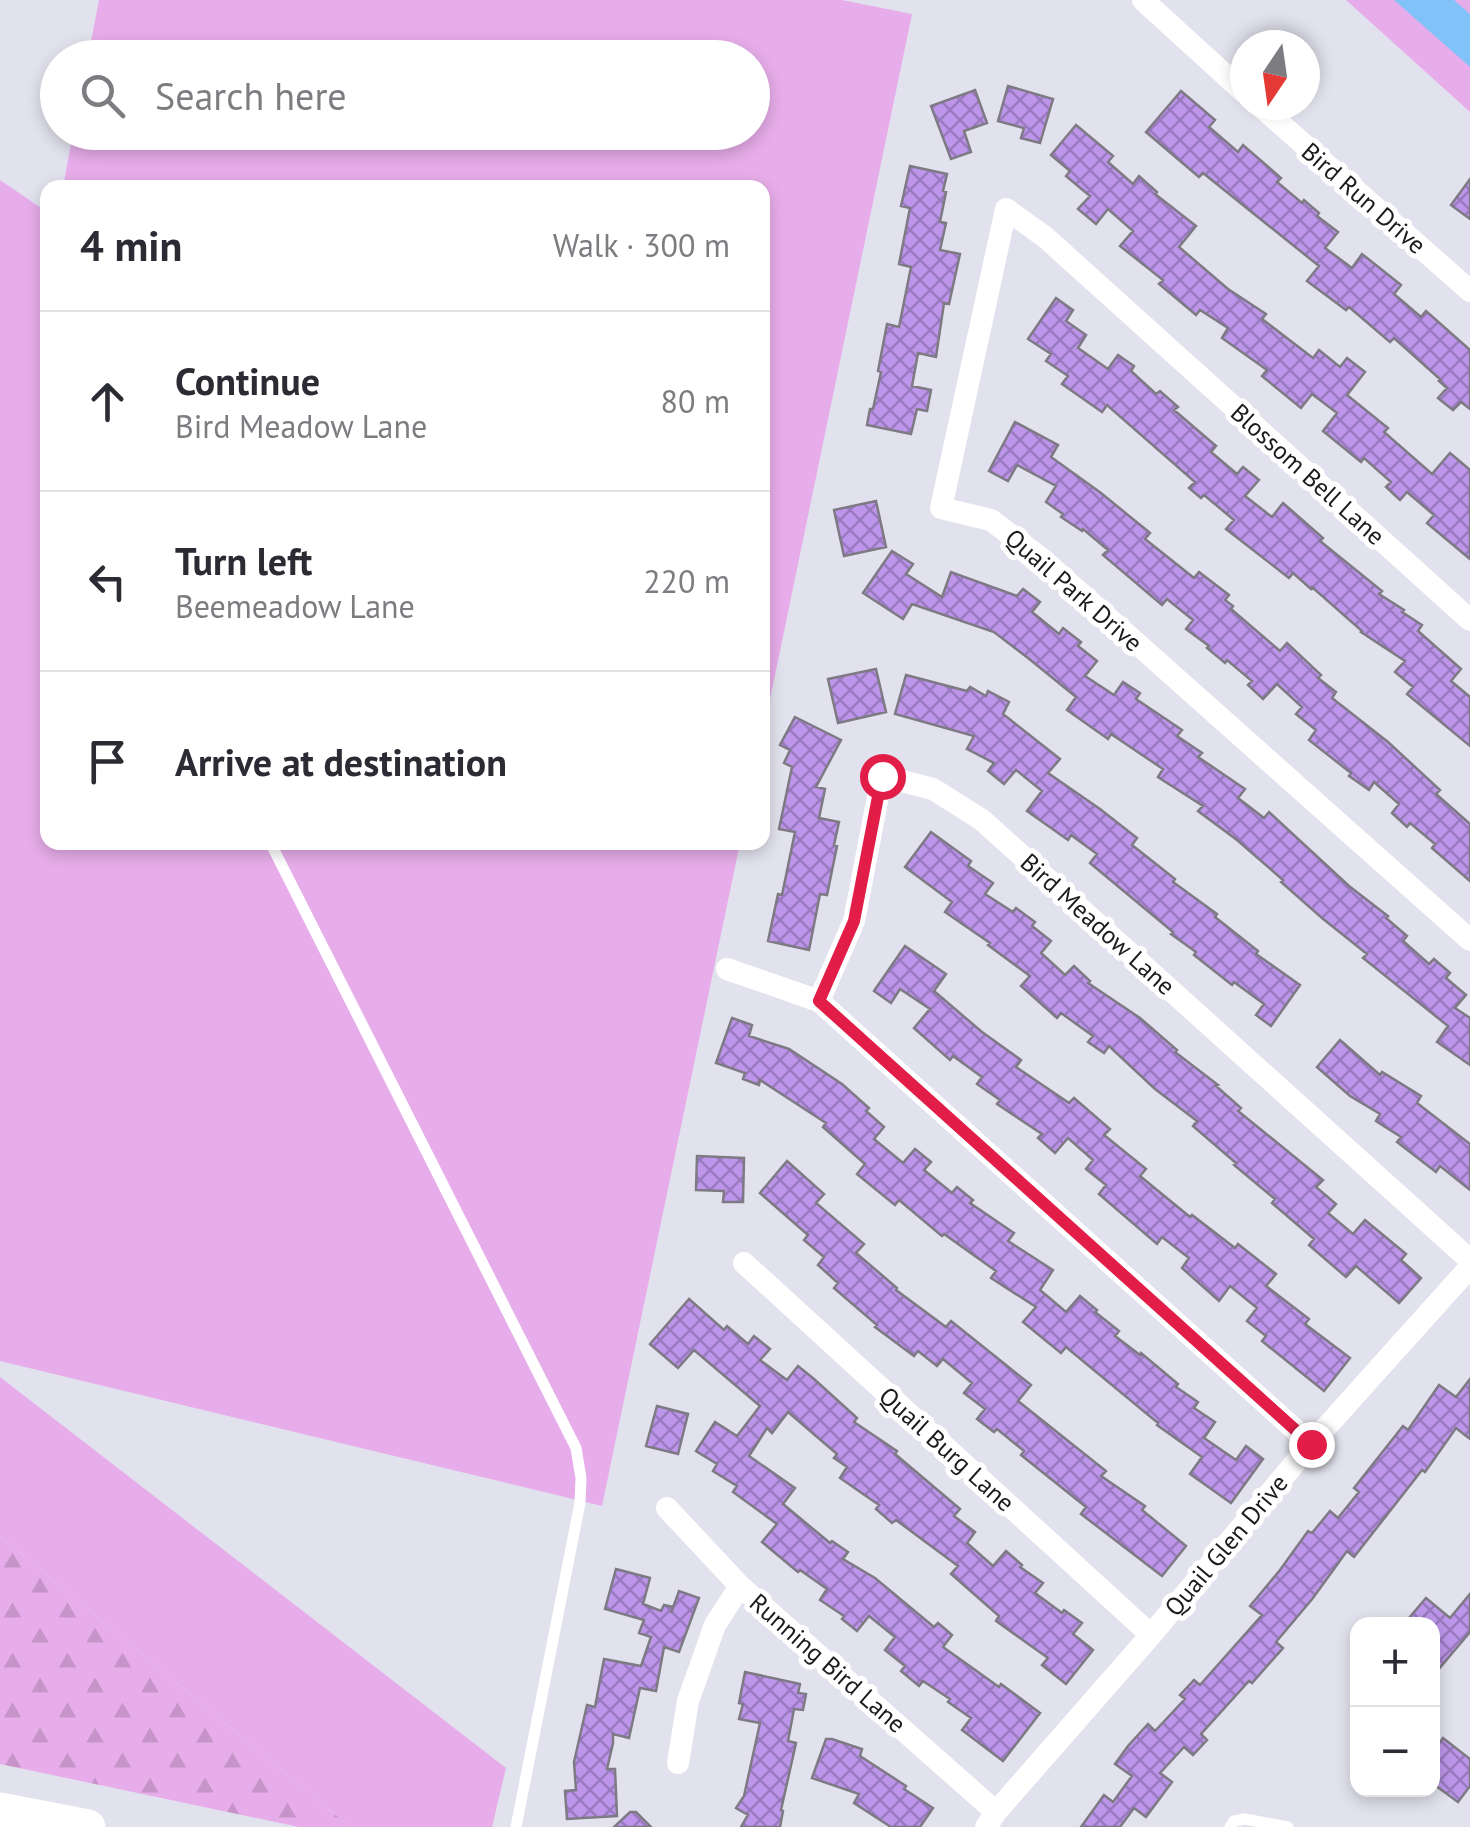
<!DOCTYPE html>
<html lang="en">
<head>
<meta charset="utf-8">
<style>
	:root { --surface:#fff; --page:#f2f2f3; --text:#2b2b33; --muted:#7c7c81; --line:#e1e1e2 }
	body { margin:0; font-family:"PT Sans",sans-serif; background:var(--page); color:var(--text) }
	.controls { position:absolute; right:30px; bottom:30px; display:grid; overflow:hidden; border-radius:20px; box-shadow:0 5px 15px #0003 }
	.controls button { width:90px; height:90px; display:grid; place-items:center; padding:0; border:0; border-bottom:2px solid var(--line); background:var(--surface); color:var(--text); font:50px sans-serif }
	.compass { position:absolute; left:1230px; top:30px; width:90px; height:90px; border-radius:50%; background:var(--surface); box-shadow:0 5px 15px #0003; rotate:193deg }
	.stop { position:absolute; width:30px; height:30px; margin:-22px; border:8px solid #e11d48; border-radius:50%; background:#fff }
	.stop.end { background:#e11d48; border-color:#fff; box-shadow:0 2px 10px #0008 }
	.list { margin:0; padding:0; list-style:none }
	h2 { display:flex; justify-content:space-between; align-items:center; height:130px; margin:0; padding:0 40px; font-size:42px }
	h2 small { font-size:32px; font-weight:400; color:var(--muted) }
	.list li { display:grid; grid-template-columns:65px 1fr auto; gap:30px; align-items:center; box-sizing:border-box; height:180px; padding:0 40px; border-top:2px solid var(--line) }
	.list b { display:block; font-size:38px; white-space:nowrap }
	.list p { margin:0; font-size:32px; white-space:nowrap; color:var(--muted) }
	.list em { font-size:32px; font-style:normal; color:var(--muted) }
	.icon { flex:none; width:55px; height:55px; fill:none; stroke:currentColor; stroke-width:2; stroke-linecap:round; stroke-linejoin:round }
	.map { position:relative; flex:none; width:1470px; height:1827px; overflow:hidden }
	.search { position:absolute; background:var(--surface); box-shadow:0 5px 15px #0003; left:40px; top:40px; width:730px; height:110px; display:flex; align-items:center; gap:25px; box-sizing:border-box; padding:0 35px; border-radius:55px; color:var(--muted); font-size:38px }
	.panel { position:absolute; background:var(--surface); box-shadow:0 5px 15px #0003; left:40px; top:180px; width:730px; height:670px; border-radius:20px }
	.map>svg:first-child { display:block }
	.grass { fill:#e7adea }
	.forest { fill:url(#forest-firs) }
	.water { fill:#81c3f8 }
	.building { fill:url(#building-cross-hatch); stroke:#7e7a84; stroke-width:2.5 }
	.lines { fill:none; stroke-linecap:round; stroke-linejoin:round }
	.lane { stroke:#fff; stroke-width:11 }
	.street { stroke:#fff; stroke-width:22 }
	.primary { stroke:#fff; stroke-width:35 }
	.route { stroke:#e11d48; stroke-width:12 }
	.labels { text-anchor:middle; stroke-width:10; stroke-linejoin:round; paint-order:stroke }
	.street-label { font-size:25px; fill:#1b1b1f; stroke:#fff }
</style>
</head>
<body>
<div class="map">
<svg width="1470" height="1827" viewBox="0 0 1470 1827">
	<defs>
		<pattern id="forest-firs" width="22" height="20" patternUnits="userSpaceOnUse" patternTransform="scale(2.5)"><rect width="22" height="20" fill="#e7adea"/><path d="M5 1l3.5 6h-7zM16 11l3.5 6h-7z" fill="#c694c8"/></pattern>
		<pattern id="building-cross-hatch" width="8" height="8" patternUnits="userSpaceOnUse" patternTransform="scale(2.5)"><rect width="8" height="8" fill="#bd96eb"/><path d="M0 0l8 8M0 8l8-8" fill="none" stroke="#997abe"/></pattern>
	</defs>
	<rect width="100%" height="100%" fill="#e2e2ee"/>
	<path class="grass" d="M99,0H842L912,14L763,733L762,188L63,187L73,133L752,132V58L88,57Z
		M1346,0H1470V112Z
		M0,180L47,212L48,842L740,843L602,1506L0,1361Z
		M0,1377L506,1768L492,1827H350L0,1536Z"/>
	<path class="forest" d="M0,1536L350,1827H299L0,1764Z"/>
	<path class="water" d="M1394,0H1454L1470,14V67Z"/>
	<path class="building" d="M1008,86L1053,99L1040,143L1021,138L1024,128L998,121Z
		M975,90L987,123L964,131L971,152L951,159L931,106Z
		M1181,91L1215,120L1209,127L1238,152L1243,145L1281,178L1277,182L1302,203L1304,200L1319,213L1317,216L1338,232L1325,248L1352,268L1362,254L1401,285L1394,294L1421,317L1426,311L1470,350V409L1461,402L1453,410L1438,398L1447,388L1439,381L1441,380L1394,338L1390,342L1349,307L1346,310L1307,281L1319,266L1203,173L1199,177L1146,132Z
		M1076,125L1113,156L1108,162L1133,184L1139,176L1157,192L1155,194L1196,226L1179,247L1228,289L1266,314L1262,319L1313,358L1319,350L1340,367L1347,358L1365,372L1347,395L1388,428L1384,432L1432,474L1450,453L1470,470V559L1427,523L1434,515L1407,492L1400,500L1386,487L1391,482L1364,458L1361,462L1323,431L1337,413L1312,394L1301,408L1262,376L1267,370L1222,338L1228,328L1200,310L1196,315L1159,284L1163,280L1120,246L1133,231L1108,209L1096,224L1078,209L1090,196L1066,176L1070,171L1051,155Z
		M910,166L947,174L943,191L946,192L940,222L946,223L940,250L960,254L949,304L944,303L936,357L918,353L912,386L931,390L927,411L917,409L911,434L867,425L870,409H873L881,372L878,371L887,324L899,327L911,267L899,264L910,208L901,206Z
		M1470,179V219L1451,205Z
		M1056,298L1073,310L1066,321L1086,335L1078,348L1108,369L1118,355L1134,366L1131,371L1156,394L1160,391L1178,407L1174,410L1216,446L1211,452L1237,474L1243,467L1259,480L1245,496L1272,517L1283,503L1323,538L1320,541L1382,591L1379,594L1404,610L1402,612L1422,625L1418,631L1461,669L1451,681L1470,697V746L1407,694L1413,687L1395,672L1405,661L1361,632L1362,631L1312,587L1311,589L1293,573L1289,578L1226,529L1234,520L1204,495L1201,498L1189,488L1195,482L1107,405L1102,412L1062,384L1068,376L1046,361L1051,354L1028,339Z
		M1015,422L1058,445L1051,457L1101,493L1150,533L1145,539L1194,578L1199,572L1229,595L1225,600L1233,606L1231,609L1280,651L1287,643L1321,675L1318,678L1336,692L1332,698L1388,742L1440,790L1436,794L1470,824V881L1432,848L1435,844L1410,823L1407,827L1392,813L1399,804L1374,782L1369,790L1349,776L1351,773L1309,740L1316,730L1296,714L1302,707L1277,684L1263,699L1248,685L1252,681L1227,660L1225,663L1207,648L1209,646L1186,629L1193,620L1167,599L1162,605L1103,555L1108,550L1083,529L1082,531L1061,517L1063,514L1046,502L1056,486L1017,465L1008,481L989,471Z
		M876,501L886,547L844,556L834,510Z
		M892,551L913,564L906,574L942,597L951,572L1017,596L1023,589L1040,602L1032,612L1059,634L1063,628L1081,642L1078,646L1097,661L1085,676L1114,695L1123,682L1140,693L1136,699L1182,730L1177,736L1202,753L1198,757L1245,789L1238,798L1264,818L1269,812L1349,886L1388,916L1386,918L1407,936L1403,941L1429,964L1434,959L1450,973L1446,978L1466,995L1455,1008L1470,1018V1065L1437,1042L1448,1026L1363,958L1367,954L1322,918L1281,882L1283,880L1237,840L1198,811L1203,806L1158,777L1163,769L1111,734L1108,739L1067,710L1076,697L1028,658L994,632L912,604L903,619L863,593Z
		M876,669L886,712L838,723L828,679Z
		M906,675L967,691L970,687L986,696L988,691L1009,702L1003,714L1060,759L1048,773L1100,809L1137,838L1132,845L1175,879L1173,882L1217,914L1215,917L1258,951L1256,954L1300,985L1271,1026L1256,1015L1264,1004L1234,982L1232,985L1194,955L1196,952L1171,934L1173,932L1090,863L1097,854L1071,835L1068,840L1027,811L1042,791L1016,770L1004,784L988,771L994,763L967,749L974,736L895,714Z
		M795,717L841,740L816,787L825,789L819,818L839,822L834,845L837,846L827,895L820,894L809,950L768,941L778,894L782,895L795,832L779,829L792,767L784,763L790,750L780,745Z
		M931,832L971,861L968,866L993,883L985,894L1013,912L1016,908L1035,922L1032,926L1051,941L1041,953L1065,975L1074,966L1090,981L1088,983L1140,1018L1177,1050L1175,1052L1218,1085L1216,1086L1241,1108L1238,1111L1323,1180L1316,1187L1336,1204L1328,1213L1353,1234L1365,1220L1406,1254L1401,1260L1421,1278L1399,1303L1356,1266L1346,1277L1309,1245L1314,1239L1272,1203L1275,1199L1234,1165L1236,1163L1193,1126L1197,1121L1155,1089L1109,1046L1104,1053L1088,1042L1093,1036L1061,1013L1057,1018L1021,986L1030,976L988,945L990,943L945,912L952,902L905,867Z
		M905,946L946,974L934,991L982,1032L1021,1060L1016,1067L1069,1103L1074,1098L1110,1129L1104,1135L1146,1169L1140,1176L1190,1217L1192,1215L1235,1248L1238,1244L1276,1274L1266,1286L1309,1319L1305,1324L1350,1358L1324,1391L1262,1341L1266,1336L1247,1321L1257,1308L1230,1286L1219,1301L1182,1268L1189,1258L1162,1237L1157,1244L1099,1194L1106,1185L1086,1169L1093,1160L1068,1138L1055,1153L1038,1138L1042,1134L997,1104L1000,1100L977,1084L982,1077L953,1056L950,1060L914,1028L930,1009L900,989L891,1003L874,991Z
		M732,1018L752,1025L749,1036L789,1049L842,1084L869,1108L866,1111L884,1127L874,1139L903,1163L915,1149L931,1162L924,1170L952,1193L957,1187L973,1200L970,1203L1014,1233L1008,1241L1053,1270L1040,1290L1066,1312L1080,1296L1097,1310L1095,1312L1119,1331L1115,1336L1140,1355L1141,1353L1178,1384L1176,1387L1198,1402L1194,1408L1215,1422L1204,1438L1236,1460L1246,1446L1263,1459L1231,1503L1190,1474L1202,1457L1157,1425L1158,1423L1066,1347L1061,1353L1023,1322L1036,1307L991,1278L996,1271L944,1234L942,1236L899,1200L895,1205L857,1174L865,1164L823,1127L826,1123L760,1080L759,1085L743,1079L745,1073L716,1063Z
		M1340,1040L1380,1075L1382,1072L1421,1096L1417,1103L1470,1144V1190L1440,1166L1436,1172L1397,1142L1401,1137L1376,1121L1380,1114L1350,1096L1317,1067Z
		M697,1156L744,1158L743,1202H723L724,1191L696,1190Z
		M787,1161L824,1194L816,1203L864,1244L856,1253L897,1288L896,1290L946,1327L951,1321L1031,1385L1018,1401L1106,1471L1101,1476L1145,1506L1142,1510L1186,1546L1162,1576L1081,1514L1086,1507L1021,1455L1024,1451L997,1429L994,1432L977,1419L985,1409L964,1393L972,1383L943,1359L937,1366L918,1351L914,1356L875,1327L877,1325L834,1288L838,1283L818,1265L824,1257L804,1240L808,1235L760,1193Z
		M689,1299L724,1330L727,1326L748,1344L754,1336L770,1349L760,1360L787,1380L798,1366L814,1379L857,1418L854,1422L897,1451L895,1454L960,1509L954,1516L975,1532L967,1543L993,1566L1006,1551L1022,1565L1020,1567L1043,1583L1035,1593L1062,1613L1064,1610L1082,1623L1073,1634L1093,1650L1066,1684L1042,1665L1048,1658L996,1621L999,1616L951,1574L958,1566L896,1520L892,1523L876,1509L879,1505L840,1478L847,1467L834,1458L837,1454L788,1412L772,1433L767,1428L749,1456L795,1488L783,1504L830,1543L832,1541L848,1552L843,1559L875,1578L934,1627L938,1623L952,1635L943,1647L999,1687L1001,1684L1040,1713L1003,1761L962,1730L971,1718L948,1702L950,1699L923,1681L919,1686L901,1671L905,1666L885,1650L895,1637L869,1616L857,1631L842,1619L844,1616L820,1600L827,1589L800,1570L798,1572L762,1542L777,1524L733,1492L737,1486L713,1471L717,1464L696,1451L715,1422L737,1436L760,1406L694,1350L678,1368L650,1344Z
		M1470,1379V1439L1456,1428L1425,1472L1422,1470L1354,1557L1347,1551L1313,1598L1276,1642L1283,1648L1252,1683L1249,1681L1201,1734L1207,1740L1193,1755L1184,1747L1160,1773L1172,1782L1146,1817L1134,1808L1120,1827H1081L1104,1795L1113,1802L1132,1776L1115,1764L1128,1746L1148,1724L1155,1731L1185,1699L1180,1695L1194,1680L1200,1685L1262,1615L1250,1606L1280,1570L1308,1531L1312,1533L1330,1511L1338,1518L1359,1492L1354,1488L1403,1426L1408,1430L1439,1385L1456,1397Z
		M657,1406L688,1414L678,1454L646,1446Z
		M616,1569L650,1578L643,1604L661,1611L664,1605L673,1607L671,1613L679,1591L699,1598L679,1652L664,1647L656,1691L640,1688L629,1738L613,1734V1743L607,1769H615L617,1816L567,1819L565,1791L576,1790L574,1762L587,1705L595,1707L604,1659L641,1666L651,1637L639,1633L644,1620L605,1609Z
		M1470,1594V1632L1432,1677V1624H1404L1426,1598L1450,1618Z
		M745,1672L800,1684L798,1693L806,1694L803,1710L794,1709L788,1741L796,1743L781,1810L783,1811L780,1827H741L748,1815L736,1808L744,1796L760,1723L739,1719L743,1704L739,1703Z
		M1443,1738L1470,1759V1786L1458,1802L1432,1783V1753Z
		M826,1739H832L862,1749L860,1756L906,1786L904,1789L933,1808L920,1827H891L854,1803L859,1794L812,1778Z
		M630,1812H636L651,1827H614Z"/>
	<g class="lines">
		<path class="lane" d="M270,842L576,1448L581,1478L580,1503L516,1827
			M1230,1827L1234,1821L1245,1819L1288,1827"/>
		<path class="street" d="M1143,0L1245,93
			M1259,105L1470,291
			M1470,620L1045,237L1006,209L941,508L991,520L1042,559L1470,940
			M727,969L819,1001L1311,1444
			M819,1001L854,921L882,776L933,789L982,820L1470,1260
			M744,1263L1151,1635
			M667,1508L740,1586L996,1812
			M678,1763L688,1701L715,1625L740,1586
			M986,1827L996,1812L1151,1635L1311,1444L1470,1267"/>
		<path class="primary" d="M0,1810L88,1827"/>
	</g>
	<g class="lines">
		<path class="route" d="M882,776L854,921L819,1001L1311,1444"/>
	</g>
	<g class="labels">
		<g class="street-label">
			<text transform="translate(1364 198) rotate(41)" y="9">Bird Run Drive</text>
			<text transform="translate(1308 474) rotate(42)" y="9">Blossom Bell Lane</text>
			<text transform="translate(1074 590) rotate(41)" y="9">Quail Park Drive</text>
			<text transform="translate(1098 924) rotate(42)" y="9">Bird Meadow Lane</text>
			<text transform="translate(947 1449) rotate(42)" y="9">Quail Burg Lane</text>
			<text transform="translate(1226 1545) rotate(-50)" y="9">Quail Glen Drive</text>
			<text transform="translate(828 1663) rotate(41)" y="9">Running Bird Lane</text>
		</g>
	</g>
</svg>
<div class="controls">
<button>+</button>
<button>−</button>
</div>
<svg class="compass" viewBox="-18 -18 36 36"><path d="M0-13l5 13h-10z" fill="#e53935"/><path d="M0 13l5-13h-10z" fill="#7c7c81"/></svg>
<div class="stop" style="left:882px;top:776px"></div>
<div class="stop end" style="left:1311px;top:1444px"></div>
<div class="search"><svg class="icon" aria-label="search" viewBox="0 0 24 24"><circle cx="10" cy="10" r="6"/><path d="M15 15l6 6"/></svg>Search here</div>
<section class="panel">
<h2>4 min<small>Walk · 300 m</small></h2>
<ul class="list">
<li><svg class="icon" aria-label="ahead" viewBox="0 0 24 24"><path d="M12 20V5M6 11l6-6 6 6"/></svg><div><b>Continue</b><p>Bird Meadow Lane</p></div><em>80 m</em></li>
<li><svg class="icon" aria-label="left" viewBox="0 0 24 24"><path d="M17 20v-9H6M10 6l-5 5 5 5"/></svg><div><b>Turn left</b><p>Beemeadow Lane</p></div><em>220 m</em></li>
<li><svg class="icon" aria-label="arrive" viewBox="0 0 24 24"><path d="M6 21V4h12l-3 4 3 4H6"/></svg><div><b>Arrive at destination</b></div></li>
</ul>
</section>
</div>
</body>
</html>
